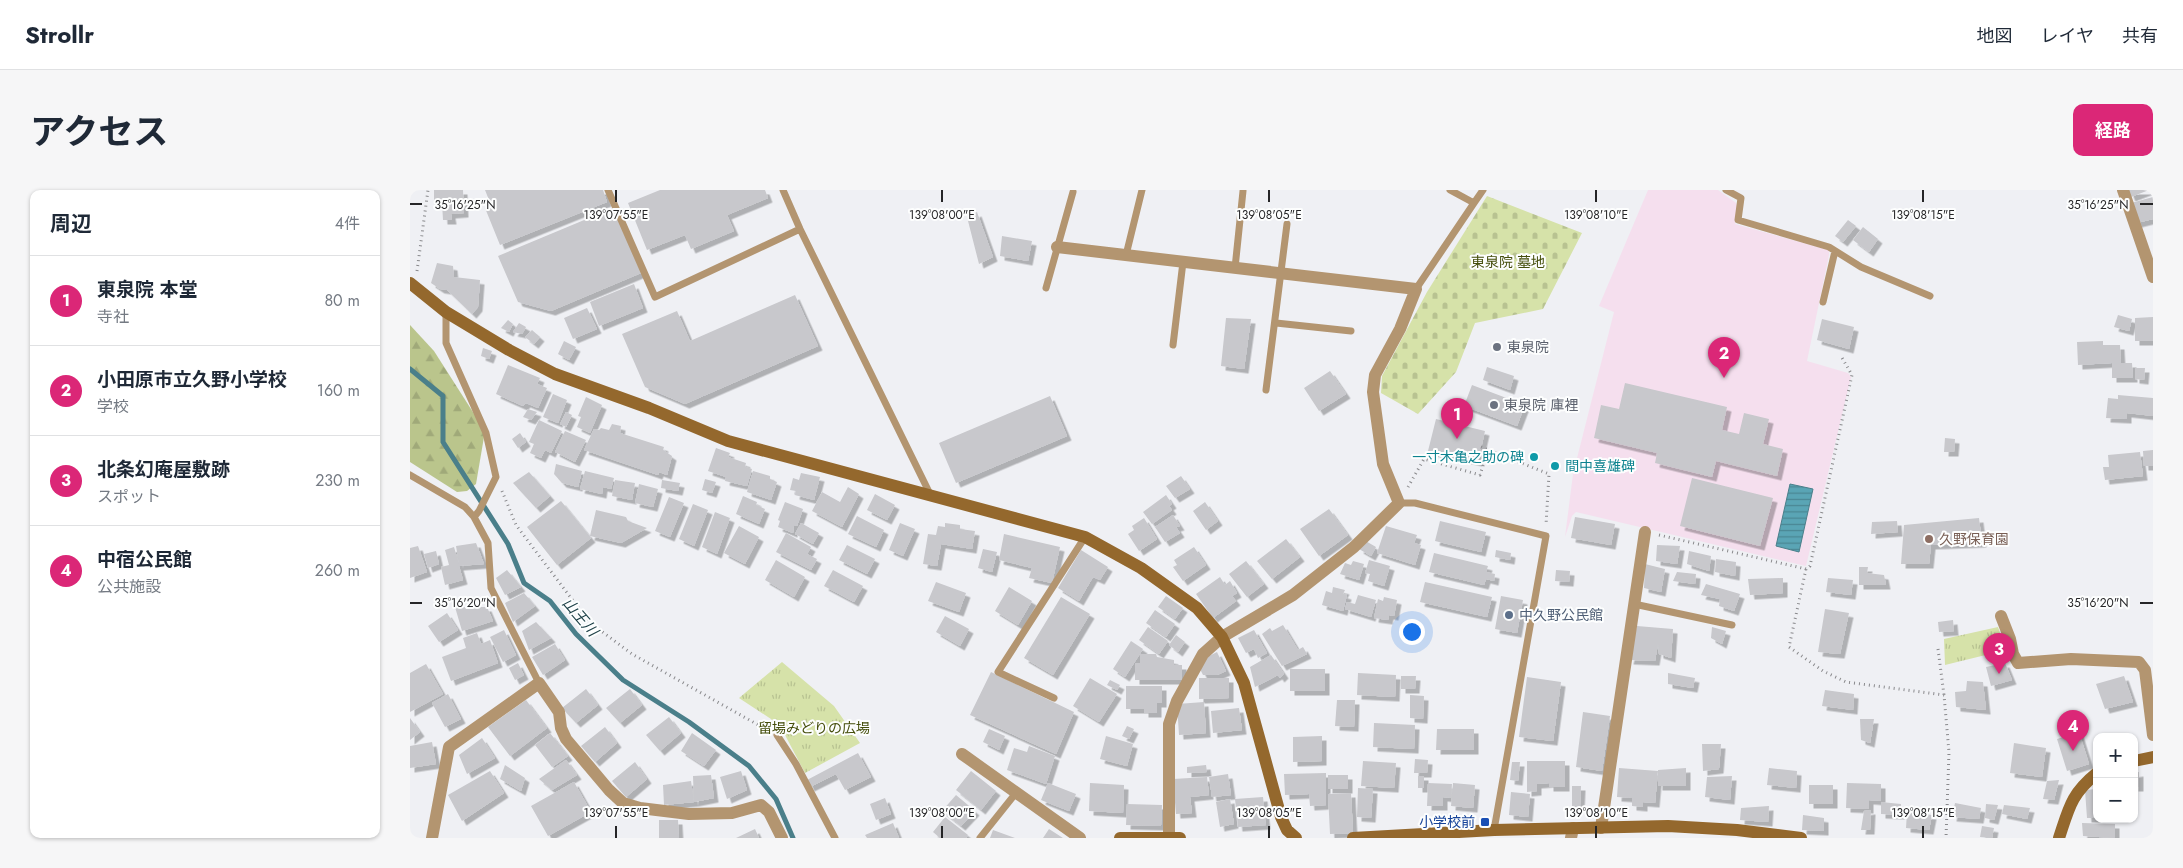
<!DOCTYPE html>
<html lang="ja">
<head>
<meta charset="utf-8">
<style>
	:root { --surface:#fff; --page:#f6f6f7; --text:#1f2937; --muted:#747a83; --line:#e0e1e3; --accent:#db2777 }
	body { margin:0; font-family:Jost,"Noto Sans JP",sans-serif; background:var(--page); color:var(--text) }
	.controls { position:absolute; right:15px; bottom:15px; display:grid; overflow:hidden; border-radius:10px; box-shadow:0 1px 4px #0004 }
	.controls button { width:45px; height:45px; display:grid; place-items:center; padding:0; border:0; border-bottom:1px solid var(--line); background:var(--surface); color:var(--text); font:25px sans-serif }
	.you { position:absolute; left:1001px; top:441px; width:18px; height:18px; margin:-12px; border:4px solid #fff; border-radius:50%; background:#1a73e8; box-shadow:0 0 0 8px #1a73e833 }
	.badge { display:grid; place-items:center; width:32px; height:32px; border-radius:50%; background:var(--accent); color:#fff; font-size:16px; font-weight:700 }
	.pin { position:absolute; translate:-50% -41px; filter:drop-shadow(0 1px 2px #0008) }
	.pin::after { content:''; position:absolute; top:26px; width:18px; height:15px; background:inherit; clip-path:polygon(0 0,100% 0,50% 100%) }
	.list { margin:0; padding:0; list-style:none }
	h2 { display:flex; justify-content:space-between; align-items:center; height:65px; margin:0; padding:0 20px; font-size:21px }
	h2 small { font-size:16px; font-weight:400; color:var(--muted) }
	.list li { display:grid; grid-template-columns:32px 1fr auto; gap:15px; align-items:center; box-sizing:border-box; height:90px; padding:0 20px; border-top:1px solid var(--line) }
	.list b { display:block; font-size:19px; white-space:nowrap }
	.list p { margin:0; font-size:16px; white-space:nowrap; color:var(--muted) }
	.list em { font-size:16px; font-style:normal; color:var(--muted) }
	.map { position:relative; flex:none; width:1743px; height:648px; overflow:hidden; border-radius:10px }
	header { display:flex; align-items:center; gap:30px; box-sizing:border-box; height:70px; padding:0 25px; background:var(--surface); border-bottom:1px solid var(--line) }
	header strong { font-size:24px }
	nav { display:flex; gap:28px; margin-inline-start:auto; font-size:18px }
	.intro { display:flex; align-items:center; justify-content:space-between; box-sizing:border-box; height:120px; padding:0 30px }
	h1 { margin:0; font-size:35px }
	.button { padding:12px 22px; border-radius:10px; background:var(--accent); color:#fff; font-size:18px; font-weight:700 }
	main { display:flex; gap:30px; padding:0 30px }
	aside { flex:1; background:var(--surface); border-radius:10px; box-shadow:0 1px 4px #0004 }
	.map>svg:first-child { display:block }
	.education { fill:#f5dfee }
	.forest { fill:url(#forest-firs) }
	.cemetery { fill:url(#cemetery-stones) }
	.park { fill:url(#park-tufts) }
	.water { fill:url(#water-rules); stroke:#4a7f8a }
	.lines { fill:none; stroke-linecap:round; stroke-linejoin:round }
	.stream { stroke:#4a7f8a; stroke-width:5 }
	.building { fill:#c8c8cc; filter:url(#shadow) }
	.path { stroke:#89898c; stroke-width:3; stroke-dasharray:1 4; stroke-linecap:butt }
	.lane { stroke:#b39570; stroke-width:7 }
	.street { stroke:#b39570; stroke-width:12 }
	.secondary { stroke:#94682d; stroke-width:12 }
	.ticks { fill:none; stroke:#252527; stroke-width:2 }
	.worship-dot { fill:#6b7280; stroke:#fdfefe; stroke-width:2 }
	.culture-dot { fill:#0f9aa8; stroke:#fdfefe; stroke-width:2 }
	.education-dot { fill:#8d6e63; stroke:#fdfefe; stroke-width:2 }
	.service-dot { fill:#5c6f8a; stroke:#fdfefe; stroke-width:2 }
	.transit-dot { fill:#1a4fb4; stroke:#fdfefe; stroke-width:2 }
	.labels { text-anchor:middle; stroke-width:4; stroke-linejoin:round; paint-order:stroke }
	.park-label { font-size:14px; fill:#454e0c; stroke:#fdfefe }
	.worship-label { font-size:14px; fill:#5b616d; stroke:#fdfefe; text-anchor:start }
	.culture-label { font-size:14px; fill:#0d838f; stroke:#fdfefe; text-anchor:end }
	.education-label { font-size:14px; fill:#785e54; stroke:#fdfefe; text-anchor:start }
	.service-label { font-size:14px; fill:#4e5e75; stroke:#fdfefe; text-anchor:start }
	.transit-label { font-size:14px; fill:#164399; stroke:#fdfefe; text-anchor:end }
	.water-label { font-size:15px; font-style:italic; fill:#173b42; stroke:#fdfefe }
	.ticks-label { font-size:12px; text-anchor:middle; fill:#252527; stroke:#fdfefe; stroke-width:4; stroke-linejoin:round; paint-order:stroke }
</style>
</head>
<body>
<header>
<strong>Strollr</strong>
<nav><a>地図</a><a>レイヤ</a><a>共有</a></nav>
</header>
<div class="intro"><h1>アクセス</h1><a class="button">経路</a></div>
<main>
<aside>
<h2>周辺<small>4件</small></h2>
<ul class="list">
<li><span class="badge">1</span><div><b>東泉院 本堂</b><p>寺社</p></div><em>80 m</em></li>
<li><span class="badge">2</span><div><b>小田原市立久野小学校</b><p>学校</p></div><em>160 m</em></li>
<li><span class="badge">3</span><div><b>北条幻庵屋敷跡</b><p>スポット</p></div><em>230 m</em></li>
<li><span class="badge">4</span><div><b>中宿公民館</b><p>公共施設</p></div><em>260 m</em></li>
</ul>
</aside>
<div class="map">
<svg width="1743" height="648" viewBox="0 0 1743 648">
	<defs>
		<pattern id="forest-firs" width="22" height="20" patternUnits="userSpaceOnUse" patternTransform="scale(1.25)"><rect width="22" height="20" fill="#bac58c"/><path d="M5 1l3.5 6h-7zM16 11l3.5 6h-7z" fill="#a0a979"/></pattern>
		<pattern id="cemetery-stones" width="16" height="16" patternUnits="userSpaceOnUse" patternTransform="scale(1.25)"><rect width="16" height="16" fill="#d6e2a9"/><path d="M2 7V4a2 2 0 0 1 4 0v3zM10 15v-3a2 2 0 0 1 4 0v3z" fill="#b8c291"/></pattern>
		<pattern id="park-tufts" width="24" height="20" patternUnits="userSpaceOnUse" patternTransform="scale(1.25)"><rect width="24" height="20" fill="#d6e2a9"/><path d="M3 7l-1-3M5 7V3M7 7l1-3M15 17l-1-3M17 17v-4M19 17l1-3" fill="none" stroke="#b8c291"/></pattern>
		<pattern id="water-rules" width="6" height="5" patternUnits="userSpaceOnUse" patternTransform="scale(1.25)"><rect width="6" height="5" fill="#5aa5b5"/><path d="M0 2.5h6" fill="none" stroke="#4a8693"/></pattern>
		<filter id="shadow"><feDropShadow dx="4.5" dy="4.5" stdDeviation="0" flood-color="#0004"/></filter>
	</defs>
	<rect width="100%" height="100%" fill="#eff0f4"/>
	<path class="education" d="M1238,0H1308L1326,13L1328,18L1325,34L1419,60V65L1397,171L1438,183L1441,187L1396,376L1166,322L1162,326L1155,347L1163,284L1204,122L1189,116Z"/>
	<path class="forest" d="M0,135L24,161L75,241L66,294L57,301L47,302L0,272Z"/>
	<path class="cemetery" d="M1077,6L1172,43L1133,119L1065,133L1046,182L1008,224L971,203L972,186L1017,102Z"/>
	<path class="park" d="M1588,437L1596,460L1535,475L1534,449Z
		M372,472L424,516L450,553L395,583L375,545L361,529L329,508Z"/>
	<path class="water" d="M1380,294L1403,299L1389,362L1366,356Z"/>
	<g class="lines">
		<path class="stream" d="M0,179L33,206V252L98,354L114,393L140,411L166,444L213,490L279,532L339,576L366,609L383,648"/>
	</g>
	<path class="building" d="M24,0H53L54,23L41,24L42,30H33L32,13H24Z
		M75,0H193L197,12L90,55L75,18L81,15Z
		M250,0H355L358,8L317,25L324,41L281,59L275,45L237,60L218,13Z
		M1718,0H1739L1721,7Z
		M1743,7V29L1727,33L1721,13Z
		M203,18L231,83L141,121L108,112L88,66Z
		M567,22L583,67L569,74L557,27Z
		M1438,30L1446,36L1433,52L1425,46Z
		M1453,37L1468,49L1459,62L1443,50Z
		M592,46L622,51L618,71L590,66Z
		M27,73L43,76L44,87L70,90L68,117L62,124L37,100L30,99L21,93Z
		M224,94L233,118L189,136L180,112Z
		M385,105L408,156L275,214L235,197L212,144L267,121L280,151Z
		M177,118L187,139L163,149L154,128Z
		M1708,125L1722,129L1719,141L1704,137Z
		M1743,127V151H1725V128Z
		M816,128L841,129L834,179L811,176Z
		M1412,129L1444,137L1439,159L1407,150Z
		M98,130L103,134L99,142L91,138Z
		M109,133L116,137L112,144L103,142Z
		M122,140L130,147L124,154L115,147Z
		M154,151L166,157L159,170L148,164Z
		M1693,151V155H1710L1711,173H1722L1723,188H1702V173L1668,175L1667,152Z
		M73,158L82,161L79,169L71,166Z
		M98,175L130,188L127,194L137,198L128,218L116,213L113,216L86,204Z
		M1077,177L1104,186L1100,200L1073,190Z
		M1725,178H1735L1734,190L1725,189Z
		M920,181L936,204L909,221L894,198Z
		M1215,193L1317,217L1312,240L1329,244L1334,223L1359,229L1353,254L1373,259L1367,286L1306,271L1302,287L1245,273L1247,263L1184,248L1191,215L1209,219Z
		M1062,195L1115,215L1107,236L1054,216Z
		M143,204L157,210L148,233L133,227Z
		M1708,205L1743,208V226L1717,223V229L1696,228L1698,208L1708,209Z
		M640,206L657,246L546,293L529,253Z
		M176,207L192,215L180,243L167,237L171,227L168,226Z
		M118,219L127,222L121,230L113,227Z
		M156,222L162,225L156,237L150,234Z
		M1026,229L1075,241L1068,272L1018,261Z
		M129,230L152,241L141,263L135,260L131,268L120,263L124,254L119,252Z
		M202,234L211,236L210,243L254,257L253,260L262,266L257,285L249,282L248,285L174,260L184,239L189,240L191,238L199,240Z
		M155,241L176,250L165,272L145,262Z
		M110,243L116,252L108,258L102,249Z
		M1535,248L1545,249L1544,262H1534Z
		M306,258L320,263L318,267L336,273L335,277L342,279L337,296L315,291L316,287L298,281Z
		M1743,260V276H1734L1733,261Z
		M1730,262L1733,286L1695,290L1693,277H1699L1698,265Z
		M146,274L172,281L168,297L152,293L144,284Z
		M175,281L204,288L201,299L193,297L192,304L170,299Z
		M343,281L360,286V289L367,292L361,310L337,302Z
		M119,282L140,306L126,318L103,293Z
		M391,283L410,287L404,310L385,305L386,301L380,300L383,288L389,290Z
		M771,286L780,299L765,308L756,296Z
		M1282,288L1363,308L1350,356L1270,336Z
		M295,289L306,292L302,303L292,300Z
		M205,290L225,293L222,310L202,306Z
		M252,290L270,293L268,301L251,298Z
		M229,294L248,299L243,317L225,313Z
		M438,297L449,304L432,337L402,321L412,302L430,312Z
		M465,304L485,315L477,330L457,320Z
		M756,305L762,314L759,316L762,320L742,334L733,322Z
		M333,306L347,312L346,315L355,319L349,334L326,324Z
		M259,307L274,313L260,347L245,341Z
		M151,311L181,348L147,375L117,337Z
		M375,312L393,319L387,336L384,335L383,343L368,337L370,331L368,330Z
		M795,312L808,331L796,340L783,321Z
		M283,314L298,320L284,356L269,349Z
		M919,319L938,345L909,366L890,339Z
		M186,320L216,327L218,331L237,338L211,353L180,346Z
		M305,322L320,328L307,364L292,357Z
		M763,325L770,336L766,337L770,343L755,352L745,337Z
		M447,326L474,340L466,357L438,344Z
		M1165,327L1205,334L1201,355L1161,348Z
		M734,328L747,349L729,361L718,344L724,340L722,336Z
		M1569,328L1572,353L1521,355L1519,374H1491L1494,335Z
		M1030,331L1076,342L1071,362L1025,351Z
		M1487,331L1488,342L1461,344L1462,332Z
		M391,333L409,343L403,354L385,344Z
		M490,333L505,339L493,366L479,360Z
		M535,333L550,335V339L565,341L562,359L531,354L527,376L513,374L518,344L526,345L528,336L535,337Z
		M329,336L349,347L335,374L314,363Z
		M976,336L1007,345L1004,353L1011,355L1005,375L967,363Z
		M376,343L401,357L397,364L407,369L401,380L366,362Z
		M594,344L650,357L642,393L619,388L622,378L589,370Z
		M876,349L890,367L862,389L847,371Z
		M954,350L966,357L961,366L949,359Z
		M66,353L74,374L49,376L53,390L35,395L31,377L39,375L35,360L44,357L49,374L46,356Z
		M437,355L465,369L457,384L429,370Z
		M1247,355L1270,356L1267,374L1246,371Z
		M8,356L17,382L0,388V358Z
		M784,357L796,375L773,391L763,377L767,375L764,370Z
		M573,359L587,362L582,382L568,378Z
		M671,360L698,377L690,390L683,387L669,411L648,398Z
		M1086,360L1101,363L1100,370L1085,367Z
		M26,361L29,374L18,378L14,364Z
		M1279,361L1301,366L1299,381L1277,374Z
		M1024,363L1078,376L1076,382L1085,384L1084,391L1076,389L1074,395L1019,382Z
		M1306,369L1326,372L1325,386L1305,382Z
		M366,370L395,387L384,407L355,390Z
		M959,370L980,376L974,396L958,391L960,384L955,383Z
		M836,371L854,394L837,407L819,384Z
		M943,371L954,374L949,390L930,384L935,373L941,375Z
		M1235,374L1255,379L1251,402L1234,398Z
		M1449,377H1458L1457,383L1474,385L1476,395H1449Z
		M97,380L111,397L95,405L86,388Z
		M423,380L453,396L444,412L414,396Z
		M1146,380L1160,381L1159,392L1145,391Z
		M1267,382L1286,384L1285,394L1263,391Z
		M810,387L815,395L820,391L827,403L822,406L826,411L803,428L786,404Z
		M1373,388V403L1340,405L1338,389Z
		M1418,388L1443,390L1441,405L1416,402Z
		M526,392L556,403L549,422L518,411Z
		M1015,392L1082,407L1077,427L1010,412Z
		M1296,394L1330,404L1324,421L1309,416L1310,409L1291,405Z
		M599,397L622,411L608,435L585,421Z
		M923,397L935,400L933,404L937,405L933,421L912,415L916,401L922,403Z
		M114,403L125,416L103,432L95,413Z
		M948,405L966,410L961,427L935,419L937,412L945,414Z
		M756,406L773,418L765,429L748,417Z
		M1091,406L1113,410L1107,443L1085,439Z
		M651,407L680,424L643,485L614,468Z
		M974,407L987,410L984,426L979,425L978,430L964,428L968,409L973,411Z
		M45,417H77L83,431L52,441Z
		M1415,419L1439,423L1430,464L1408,462Z
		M745,420L765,434L756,447L736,433Z
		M37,423L48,440L29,452L18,436Z
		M535,426L559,439L550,456L526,442Z
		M1543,430L1544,441L1529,442L1528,432Z
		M126,432L141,448L119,460L112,441Z
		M873,435L888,460L893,457L897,464L872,476L852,444L860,438L862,441Z
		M1227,436L1263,439L1261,468L1249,464L1248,454L1245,471L1219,470Z
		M738,437L758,451L749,464L729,450Z
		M1302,437L1316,441L1312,454L1301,448Z
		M94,440L106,465L93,472L80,447Z
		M844,440L857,463L848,468L844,459L836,463L828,448Z
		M67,443L71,454L80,450L88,473L41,491L32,467L56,458L53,448Z
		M766,445L775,452L768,462L759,455Z
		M721,451L733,459L715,487L703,479Z
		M145,454L155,470L133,485L122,467Z
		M807,462L816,481L807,485H793L789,477L791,470Z
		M730,464H746L747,467L764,470V475H772V490H725V473H730Z
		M861,465L874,484L870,488L868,485L845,497L840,477Z
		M108,473L114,485L105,490L99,478Z
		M1595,473L1602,490L1581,496L1576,477Z
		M16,474L33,504L0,522V483Z
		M880,479H915V501H880Z
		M581,482L664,522L646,564L560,525Z
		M948,483L986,485L985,507L947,505Z
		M1258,483L1285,488L1283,498L1258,494Z
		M991,486H1006L1005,499H991Z
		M1714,486L1723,512L1695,519L1686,494Z
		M1117,487L1151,492L1143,551L1109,547Z
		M680,488L707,504L689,532L663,516Z
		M789,488H819V508L789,509Z
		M700,490L710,495L707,500L697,495Z
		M1557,491L1573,492L1576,520L1546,517L1545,502L1556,501Z
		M716,496H752V513H747V523H734V519H716Z
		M176,499L188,515L166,533L152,518Z
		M220,499L232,515L210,533L196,518Z
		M1415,500L1444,504L1443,520L1412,516Z
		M38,504L51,529L35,537L22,513Z
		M1000,505L1014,506L1013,529L1000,528Z
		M116,510L137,538L100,566L78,537Z
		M927,510H945L944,537L925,536Z
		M794,512L796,543L769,545L767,514Z
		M829,518L832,540L803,543L801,521Z
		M1173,522L1200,526L1192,581L1166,577Z
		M259,527L271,543L250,561L236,545Z
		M0,528L10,542L0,550Z
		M1450,529H1464L1460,553L1451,550Z
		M964,533L1005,535L1004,559L963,557Z
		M717,536L724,539L719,549L712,546Z
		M195,537L207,553L185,572L171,556Z
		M579,539L595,546L589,560L573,552Z
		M1027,539H1064V560H1026Z
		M1669,542L1679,574L1657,581L1647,549Z
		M140,543L158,566L142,577L125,555Z
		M282,543L306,560L294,576L271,561Z
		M696,546L723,554L717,576L690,569Z
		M912,546V571L883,572V547Z
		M72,548L85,568L57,584L49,565Z
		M22,552L26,574L0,578V556Z
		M1604,553L1636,558L1632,587L1600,583Z
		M1292,554H1311L1309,579L1293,581Z
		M619,556L645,566L636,594L597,580L604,558L617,562Z
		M448,563L461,587L435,600L426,584L400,597L397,590Z
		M1005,569L1018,570L1017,583H1004Z
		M156,570L167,585L142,600L129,589Z
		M953,571L986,573L984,598L951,596Z
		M1117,571H1155V597H1139V593L1127,594V601L1117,602Z
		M225,572L237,589L216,607L202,591Z
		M1102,572H1110L1108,591L1100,590Z
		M95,575L115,588L111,601L90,589Z
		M796,575L797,582L777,583V577Z
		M1209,578L1248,581L1245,613L1233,612V617L1222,616V608L1207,607Z
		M1276,578V596H1248V580Z
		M1359,578L1387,581L1386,598L1357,595Z
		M80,581L94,603L52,631L38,605Z
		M331,581L337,600L317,609L310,587Z
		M561,581L586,601L571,620L546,600Z
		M1729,582V597H1724V583Z
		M916,583V615L900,616L899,604L875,605L874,584Z
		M818,584L821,605L802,607L799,587Z
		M301,585L304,608L284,612L283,586Z
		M918,585H938V599H918Z
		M1008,586H1014V598H1008Z
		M1322,586L1320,610L1295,607L1297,587Z
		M797,587L799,605L780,607L782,623L766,624L763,589Z
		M1649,590L1644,610L1633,609L1637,591Z
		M281,591L284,612L254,615L253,595Z
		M164,592L181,622L138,646L121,616Z
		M638,593L666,604L659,621L631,610Z
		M680,593L714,595L713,623L679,621Z
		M1018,593L1042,594L1041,608L1033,607V616H1017Z
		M1043,593L1065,595L1063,618L1041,616Z
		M1437,593L1471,594V611L1459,610V619L1436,618Z
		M1399,595H1423V614H1399Z
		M1162,596H1171L1170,617H1162Z
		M948,598L963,599L961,628L947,627Z
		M1687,599V628H1677L1675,600Z
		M1101,602L1120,604L1118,627L1099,625Z
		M941,603L943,643L920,644L918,604Z
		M546,605L565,621L551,636L532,621Z
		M853,607L856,635L828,637L825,609Z
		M475,608L481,624L466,630L460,614Z
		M820,609L824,634L810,637L806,612Z
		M1471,612L1491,614L1490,625L1471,624Z
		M1545,613L1571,618L1569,629L1542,627Z
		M717,614L752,615L751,636L716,635Z
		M1576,614L1588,615L1584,630L1575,628Z
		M1594,615L1620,618L1617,629L1592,624Z
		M1359,616L1358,632L1330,630L1331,618Z
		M1461,620L1460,640H1451L1454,621Z
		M1497,622L1522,625L1519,640L1496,638Z
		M1393,625L1414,628V641L1392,640Z
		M535,627L558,645L556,648H530L523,642Z
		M249,630H268L269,648H249Z
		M483,633L489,648H457L455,645Z
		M1672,633L1705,634V648L1673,646Z
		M1572,636L1584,638L1582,648L1570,647Z
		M345,639L349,648H326Z
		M639,639L653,648H633Z
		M583,640L605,648H580Z"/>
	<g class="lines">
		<path class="path" d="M7,81L18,0
			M1071,257L1139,284L1136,335
			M998,297L1014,269L1070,285L1078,260
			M92,301L106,335L179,432L222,464L359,541
			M1249,345L1396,379L1400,376L1442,185L1431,166
			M1396,379L1379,457L1413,481L1436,492L1534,505L1539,562L1536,648
			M1528,459L1534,505"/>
		<path class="lane" d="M198,0L245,107L390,39
			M373,0L390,39L521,306
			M1316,0L1331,8L1328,30L1419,57L1451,77L1520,106
			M1064,13L1073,0
			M716,65L732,0
			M825,78L833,1
			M636,98L663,2
			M1006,99L1064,13L1040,0
			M1413,112L1425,61
			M36,122V153L76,243L86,287L69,321L64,327
			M866,133L941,141
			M763,155L773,72
			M856,200L877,34
			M0,285L55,317L64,327L78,353L81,398L129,493
			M989,313H1005L1136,346L1084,640
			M1224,414L1322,435
			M644,508L588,482L675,347
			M367,545L386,574L425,648
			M570,648L606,603"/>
		<path class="street" d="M1713,0L1743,87
			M647,57L1006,99L990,139L965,185L963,202L973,274L989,313L944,357L883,405L812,447L793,464L767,511L759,534V648
			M1591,426L1600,449L1603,464L1608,473L1661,469L1729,472L1735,480L1743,545
			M552,564L670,648
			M1191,638L1235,342
			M22,648L39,557L129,493L149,522L151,538L156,549L199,600L213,613L230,618L279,624L322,623L351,615L359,622L372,648
			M1161,648L1163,638"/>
		<path class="secondary" d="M0,93L36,122L99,160L145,184L239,218L318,251L675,347L731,378L787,418L812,447L834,493L871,627L877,640L886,648
			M1724,571L1743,567
			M710,648H770
			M943,648L1084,640L1258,636L1327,640L1391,648
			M1649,648C1659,618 1661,604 1687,583"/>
	</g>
	<path class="ticks" d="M206,0V12M532,0V12M859,0V12M1186,0V12M1513,0V12M0,14H12M1730,14H1743M0,413H12M1730,413H1743M206,636V648M532,636V648M859,636V648M1186,636V648M1513,636V648"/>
	<g class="worship-dot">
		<circle cx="1087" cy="157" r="5"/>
		<circle cx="1084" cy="215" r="5"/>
	</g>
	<g class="culture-dot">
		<circle cx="1124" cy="267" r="5"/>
		<circle cx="1145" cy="276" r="5"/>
	</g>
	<circle class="education-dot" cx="1519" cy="349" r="5"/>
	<circle class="service-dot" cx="1099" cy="425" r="5"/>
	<rect class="transit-dot" x="1070" y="627" width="10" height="10" rx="2.5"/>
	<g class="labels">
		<g class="park-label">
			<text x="1098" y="77">東泉院 墓地</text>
			<text x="404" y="543">留場みどりの広場</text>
		</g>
		<g class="worship-label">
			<text x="1097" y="162">東泉院</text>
			<text x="1094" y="220">東泉院 庫裡</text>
		</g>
		<g class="culture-label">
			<text x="1114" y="272">一寸木亀之助の碑</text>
			<text x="1155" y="281" text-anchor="start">間中喜雄碑</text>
		</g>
		<g class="education-label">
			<text x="1529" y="354">久野保育園</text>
		</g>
		<g class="service-label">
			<text x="1109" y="430">中久野公民館</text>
		</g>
		<g class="transit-label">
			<text x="1065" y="637">小学校前</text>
		</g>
		<g class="water-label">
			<text transform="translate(170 427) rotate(49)" y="5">山王川</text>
		</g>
	</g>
	<g class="ticks-label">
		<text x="55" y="19">35°16'25"N</text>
		<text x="1688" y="19">35°16'25"N</text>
		<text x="206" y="29">139°07'55"E</text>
		<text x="532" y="29">139°08'00"E</text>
		<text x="859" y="29">139°08'05"E</text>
		<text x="1186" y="29">139°08'10"E</text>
		<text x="1513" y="29">139°08'15"E</text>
		<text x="55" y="417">35°16'20"N</text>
		<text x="1688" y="417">35°16'20"N</text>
		<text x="206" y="627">139°07'55"E</text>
		<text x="532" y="627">139°08'00"E</text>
		<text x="859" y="627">139°08'05"E</text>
		<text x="1186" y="627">139°08'10"E</text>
		<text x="1513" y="627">139°08'15"E</text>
	</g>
</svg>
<div class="controls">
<button>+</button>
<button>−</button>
</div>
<div class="you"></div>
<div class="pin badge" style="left:1047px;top:249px">1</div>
<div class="pin badge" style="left:1314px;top:188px">2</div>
<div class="pin badge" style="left:1589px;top:484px">3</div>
<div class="pin badge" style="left:1663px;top:561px">4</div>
</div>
</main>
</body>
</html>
